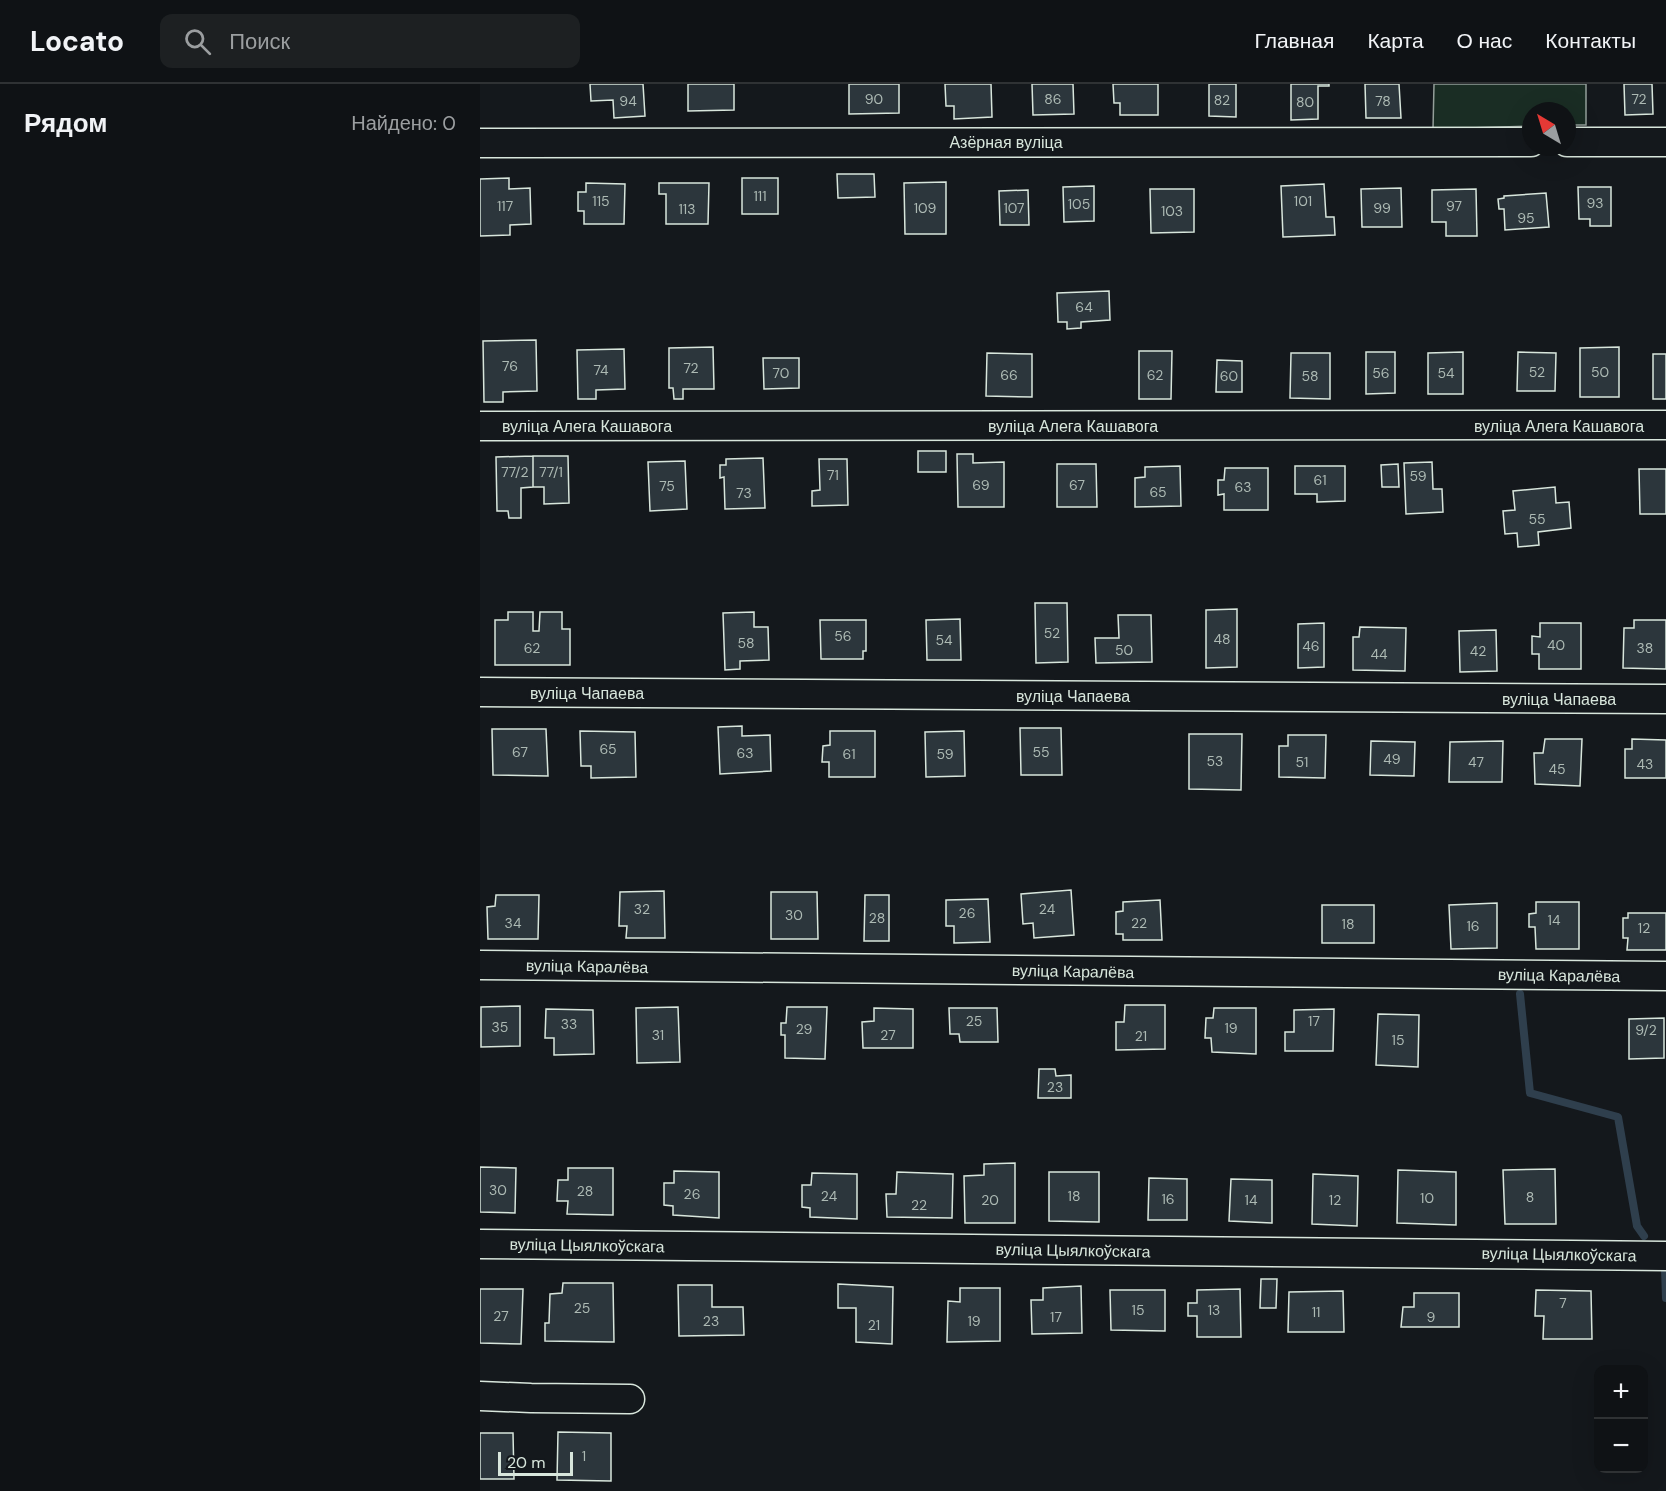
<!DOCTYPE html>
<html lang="ru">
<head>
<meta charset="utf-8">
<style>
	:root { --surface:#0f1215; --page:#1d2022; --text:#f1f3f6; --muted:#9b9ea0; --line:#2f3234 }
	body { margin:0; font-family:"DM Sans",sans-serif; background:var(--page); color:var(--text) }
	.controls { position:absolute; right:18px; bottom:18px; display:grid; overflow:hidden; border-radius:12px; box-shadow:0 6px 24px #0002 }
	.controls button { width:54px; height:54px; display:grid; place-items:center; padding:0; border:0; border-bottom:2px solid var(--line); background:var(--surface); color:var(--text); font:30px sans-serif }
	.compass { position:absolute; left:1042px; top:18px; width:54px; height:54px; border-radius:50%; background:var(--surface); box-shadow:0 6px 24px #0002; rotate:322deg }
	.scale { position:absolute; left:18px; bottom:15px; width:75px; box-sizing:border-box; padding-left:6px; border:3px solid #d8e6dc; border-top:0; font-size:16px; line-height:21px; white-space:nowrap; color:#d8e6dc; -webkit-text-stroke:4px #14181c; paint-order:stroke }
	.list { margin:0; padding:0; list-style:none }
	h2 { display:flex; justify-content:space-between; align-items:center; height:78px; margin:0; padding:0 24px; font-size:26px }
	h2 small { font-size:20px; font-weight:400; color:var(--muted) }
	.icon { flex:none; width:33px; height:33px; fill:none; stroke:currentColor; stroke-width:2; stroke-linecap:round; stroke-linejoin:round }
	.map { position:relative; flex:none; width:1186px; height:1407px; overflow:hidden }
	header { display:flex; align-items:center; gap:36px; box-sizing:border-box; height:84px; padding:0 30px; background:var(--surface); border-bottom:2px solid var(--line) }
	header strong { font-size:28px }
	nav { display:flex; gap:33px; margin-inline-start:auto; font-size:21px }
	.search { width:420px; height:54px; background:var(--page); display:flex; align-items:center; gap:15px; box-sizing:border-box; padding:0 21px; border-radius:12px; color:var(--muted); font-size:22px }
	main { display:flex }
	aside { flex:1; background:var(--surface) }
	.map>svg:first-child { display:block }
	.green { fill:#1a2d24; stroke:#939e99; stroke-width:1.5 }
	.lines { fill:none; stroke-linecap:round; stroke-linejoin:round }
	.stream { stroke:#2f3f4d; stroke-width:8 }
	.building { fill:#2c363c; stroke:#d8e6dc; stroke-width:1.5 }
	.minor-casing { stroke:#d8e6dc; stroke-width:31 }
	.minor { stroke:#14181c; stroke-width:28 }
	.labels { text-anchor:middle; stroke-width:4.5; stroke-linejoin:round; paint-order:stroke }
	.number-label { font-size:14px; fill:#adbab4 }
	.street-label { font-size:16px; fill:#d8e6dc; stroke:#14181c }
</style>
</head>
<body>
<header>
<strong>Locato</strong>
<div class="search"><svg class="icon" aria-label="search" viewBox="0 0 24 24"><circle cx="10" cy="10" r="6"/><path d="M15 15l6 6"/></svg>Поиск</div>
<nav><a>Главная</a><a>Карта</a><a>О нас</a><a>Контакты</a></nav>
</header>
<main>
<aside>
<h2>Рядом<small>Найдено: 0</small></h2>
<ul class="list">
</ul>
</aside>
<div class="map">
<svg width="1186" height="1407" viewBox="0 0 1186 1407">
	<rect width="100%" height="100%" fill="#14181c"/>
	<path class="green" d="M954,0H1106V41H1087V27H1051V42L953,45Z"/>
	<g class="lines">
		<path class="stream" d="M1040,910L1050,1009L1138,1033L1157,1142L1164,1152
			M1185,1185L1186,1214"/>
	</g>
	<path class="building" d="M110,0H163L165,32L134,34L133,16L111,17Z
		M208,0H254V26L208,27Z
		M369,0H419V29L369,30Z
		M465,0H511L512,33L474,35V22H466Z
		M552,0H593L594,30L553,31Z
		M633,0H678V31H640V19H634Z
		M729,0H756V33L729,32Z
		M811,0H849V2H838V35L811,36Z
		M885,0H919L921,34H886Z
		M1144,0H1172L1173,30L1145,31Z
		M357,90H394L395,113L358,114Z
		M29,94V105L50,104L51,140L30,141V151L0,152V95Z
		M262,94H298V130H262Z
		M466,98V150H425L424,99Z
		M106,99L145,100L144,140H104V127H98V108H106Z
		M179,99H229L228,140H186V110H179Z
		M844,100L846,133H854L855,151L803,153L801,102Z
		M614,102V137L584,138L583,103Z
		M1098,103H1131V142H1110V135H1099Z
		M921,104L922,143H882L881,105Z
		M670,105H714V148L671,149Z
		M996,105L997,152H966V138H952V106Z
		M548,106L549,141H520L519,107Z
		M1066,109L1069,143L1025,146L1024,125H1019L1018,115L1024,114V112Z
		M629,207L630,236L601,238V244L587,245V238H578L577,209Z
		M56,256L57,307L23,308V318H4L3,257Z
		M233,263L234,305H203V315H194L193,304H189V264Z
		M1139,263V313H1100V264Z
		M144,265L145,305L116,306V315H98L97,266Z
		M659,267H692L691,315H659Z
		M886,268H915V309L886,310Z
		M983,268V310H948V269Z
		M1038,268L1076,269L1075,307H1037Z
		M507,269L552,270V313L506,312Z
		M811,269H850V315L810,314Z
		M1173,270H1186V315H1173Z
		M283,274H319V304L284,305Z
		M737,276L762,277V308H736Z
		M438,367H466V388H438Z
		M477,370H493V379L524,378V423H478Z
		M53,372H88L89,419L64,420V403H53Z
		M53,372V403L41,404V434H29L28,427H17L16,373Z
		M283,374L285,424L245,425L244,393L240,394V381H246V375Z
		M339,375H367L368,421L332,422V407L340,406Z
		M205,377L207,425L170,427L168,378Z
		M952,378L953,405H962L963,428L926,430L924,379Z
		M577,380H616L617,423H577Z
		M918,380L919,403H902L901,381Z
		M700,382L701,422L655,423V394L665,393V383Z
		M815,382H865V417L837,418V410H815Z
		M745,384H788V426H744V410L738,411V396H744Z
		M1159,385H1186V430H1160Z
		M1075,403L1076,419L1089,418L1091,444L1058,448L1059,461L1038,463L1037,449L1025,450L1023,427L1035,426L1033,407Z
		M555,519H587L588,578L556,579Z
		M757,525V583L726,584V526Z
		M28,528H53V547H59L60,528H82V545H90V581H15V536H28Z
		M274,528V543H288L289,576L260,577V585L245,586L243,529Z
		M638,531H671L672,578L616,579L615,554H639Z
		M480,535L481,576H447L446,536Z
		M340,536H386V567H383V575H341Z
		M1154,536H1186V585L1143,584L1144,544H1154Z
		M844,539V583L818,584V540Z
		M1060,539H1101V585H1059V570H1052V552L1060,553Z
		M880,543L926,544L925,587L873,586V553H879Z
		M1016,546L1017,587L980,588L979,547Z
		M262,642V652L290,651L291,687L240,690L238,643Z
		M540,644H581L582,691H541Z
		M12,645H66L68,692L13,691Z
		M100,647L155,648L156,693L111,694V682H101Z
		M350,647H395V693H349V678H342L343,662L350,661Z
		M484,647L485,692L446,693L445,648Z
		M709,650H762L761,706L709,705Z
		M808,651H846L845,694L799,693V662H808Z
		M1065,655H1102L1100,702L1055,700L1054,669H1063Z
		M1152,655L1186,656V694H1145V665H1152Z
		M891,657L935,658L934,692L890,691Z
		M1023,657L1022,698H969L970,658Z
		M591,806L594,851L554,854L553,839L543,840L541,810Z
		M184,807L185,854H146L147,842H139L140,808Z
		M291,808H337L338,855H291Z
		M16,811H59L58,855H8L7,823L15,822Z
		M385,811H409V857H384Z
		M508,815L510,858L474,859V842H466V816Z
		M680,816L682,856H643V850H636V828L643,827V818Z
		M1056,818H1099V865H1056L1055,843H1049V830L1056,829Z
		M1017,819V864L971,865L969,821Z
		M842,821H894V859H842Z
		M1148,829H1186V866H1147L1148,854H1143V834H1148Z
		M645,921H685V965L636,966V938H644Z
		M40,922V962L1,963V923Z
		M198,923L200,978L157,979L156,924Z
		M307,923H347L345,975L305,974V951H301V939H306Z
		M394,924L433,925V964H383L382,938L394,937Z
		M469,924H517L518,958H480L479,950H470Z
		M734,924H776V970L732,968L731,954H725L726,934H733Z
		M66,925L113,926L114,970L74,971V954H65Z
		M854,925L853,967H805V948H814V926Z
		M898,930L939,931L938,983L896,981Z
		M1184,934V974L1149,975V935Z
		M559,985H575L576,992L591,991V1014H558Z
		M535,1079V1139H485L484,1092L504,1091V1080Z
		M0,1083L36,1084L35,1129L0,1128Z
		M88,1084H133V1131L87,1130L88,1117H77L78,1096H88Z
		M1075,1085L1076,1140H1025L1023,1086Z
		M918,1086L976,1088V1141L917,1139Z
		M194,1087L239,1088V1134L193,1131V1122L184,1121V1099H194Z
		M417,1088L473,1090L472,1134L407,1133L406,1110H416Z
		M569,1088H619V1138L569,1137Z
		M332,1089L377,1090V1135L330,1133V1124L322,1123V1101H331Z
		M833,1090L878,1092L877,1142L832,1140Z
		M669,1094L707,1095V1136H668Z
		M751,1095L792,1096V1139L749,1137Z
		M781,1195H797L796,1224H780Z
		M83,1199H133L134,1258L65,1257V1239H69L70,1210L82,1209Z
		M358,1200L413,1203L412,1260L376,1258V1224H358Z
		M198,1201H232V1223H263L264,1251L199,1252Z
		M601,1202L602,1249L552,1250L551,1216H563V1204Z
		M480,1204H520V1257L467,1258L468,1217L480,1218Z
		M0,1205H43L41,1260L0,1259Z
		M760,1205L761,1253H717V1232H708V1219H717V1206Z
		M630,1206H685V1247L631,1246Z
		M1056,1206L1111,1207L1112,1255H1063L1064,1232H1055Z
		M863,1207L864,1248H808L809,1208Z
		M934,1209H979V1243H921L923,1223H934Z
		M78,1348L131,1349V1397L77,1396Z
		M0,1349H33L34,1395H0Z"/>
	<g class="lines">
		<defs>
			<path id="minor" d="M1087,58H1186
				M0,59L1051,58
				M0,342L1186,341
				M0,608L1186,615
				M0,881L1186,892
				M0,1160L1186,1172
				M0,1312L51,1314L150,1315"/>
		</defs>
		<use href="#minor" class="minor-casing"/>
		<use href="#minor" class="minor"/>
	</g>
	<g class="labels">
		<g class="number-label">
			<text x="394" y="20">90</text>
			<text x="573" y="20">86</text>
			<text x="1159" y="20">72</text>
			<text x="742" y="21">82</text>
			<text x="148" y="22">94</text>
			<text x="903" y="22">78</text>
			<text x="825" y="23">80</text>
			<text x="280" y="117">111</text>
			<text x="121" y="122">115</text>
			<text x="823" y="122">101</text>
			<text x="1115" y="124">93</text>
			<text x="599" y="125">105</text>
			<text x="25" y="127">117</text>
			<text x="974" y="127">97</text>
			<text x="445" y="129">109</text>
			<text x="534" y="129">107</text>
			<text x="902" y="129">99</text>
			<text x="207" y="130">113</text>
			<text x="692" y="132">103</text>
			<text x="1046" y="139">95</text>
			<text x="604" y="228">64</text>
			<text x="30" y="287">76</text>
			<text x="211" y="289">72</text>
			<text x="121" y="291">74</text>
			<text x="1057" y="293">52</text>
			<text x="1120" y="293">50</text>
			<text x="301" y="294">70</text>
			<text x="901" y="294">56</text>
			<text x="966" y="294">54</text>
			<text x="529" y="296">66</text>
			<text x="675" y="296">62</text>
			<text x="749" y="297">60</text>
			<text x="830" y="297">58</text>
			<text x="35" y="393">77/2</text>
			<text x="71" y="393">77/1</text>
			<text x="353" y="396">71</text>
			<text x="938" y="397">59</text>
			<text x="840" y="401">61</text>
			<text x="501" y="406">69</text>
			<text x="597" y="406">67</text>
			<text x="187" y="407">75</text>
			<text x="763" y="408">63</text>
			<text x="678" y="413">65</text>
			<text x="264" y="414">73</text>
			<text x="1057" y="440">55</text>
			<text x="572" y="554">52</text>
			<text x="363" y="557">56</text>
			<text x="742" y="560">48</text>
			<text x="464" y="561">54</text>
			<text x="266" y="564">58</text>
			<text x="1076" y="566">40</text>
			<text x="831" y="567">46</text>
			<text x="52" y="569">62</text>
			<text x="1165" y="569">38</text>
			<text x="644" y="571">50</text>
			<text x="998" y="572">42</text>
			<text x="899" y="575">44</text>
			<text x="128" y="670">65</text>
			<text x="40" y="673">67</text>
			<text x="561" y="673">55</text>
			<text x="265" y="674">63</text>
			<text x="369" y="675">61</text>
			<text x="465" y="675">59</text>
			<text x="912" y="680">49</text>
			<text x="735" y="682">53</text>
			<text x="822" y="683">51</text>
			<text x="996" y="683">47</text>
			<text x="1165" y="685">43</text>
			<text x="1077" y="690">45</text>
			<text x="162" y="830">32</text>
			<text x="567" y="830">24</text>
			<text x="487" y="834">26</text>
			<text x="314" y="836">30</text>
			<text x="397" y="839">28</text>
			<text x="1074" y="841">14</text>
			<text x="33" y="844">34</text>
			<text x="659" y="844">22</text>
			<text x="868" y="845">18</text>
			<text x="993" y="847">16</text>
			<text x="1164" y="849">12</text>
			<text x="494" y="942">25</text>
			<text x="834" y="942">17</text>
			<text x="89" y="945">33</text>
			<text x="20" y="948">35</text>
			<text x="751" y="949">19</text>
			<text x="324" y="950">29</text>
			<text x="1166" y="951">9/2</text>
			<text x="178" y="956">31</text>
			<text x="408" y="956">27</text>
			<text x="661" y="957">21</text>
			<text x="918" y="961">15</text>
			<text x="575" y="1008">23</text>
			<text x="18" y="1111">30</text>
			<text x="105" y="1112">28</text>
			<text x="212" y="1115">26</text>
			<text x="349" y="1117">24</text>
			<text x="594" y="1117">18</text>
			<text x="1050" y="1118">8</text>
			<text x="947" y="1119">10</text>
			<text x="688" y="1120">16</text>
			<text x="510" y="1121">20</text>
			<text x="771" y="1121">14</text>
			<text x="855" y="1121">12</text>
			<text x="439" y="1126">22</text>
			<text x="1083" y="1224">7</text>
			<text x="102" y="1229">25</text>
			<text x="658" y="1231">15</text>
			<text x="734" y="1231">13</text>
			<text x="836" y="1233">11</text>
			<text x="21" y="1237">27</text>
			<text x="576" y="1238">17</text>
			<text x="951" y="1238">9</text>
			<text x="231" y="1242">23</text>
			<text x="494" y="1242">19</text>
			<text x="394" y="1246">21</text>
			<text x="104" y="1377">1</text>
		</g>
		<g class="street-label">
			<text x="526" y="64">Азёрная вуліца</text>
			<text x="107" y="348">вуліца Алега Кашавога</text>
			<text x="593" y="348">вуліца Алега Кашавога</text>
			<text x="1079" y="348">вуліца Алега Кашавога</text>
			<text x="107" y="615">вуліца Чапаева</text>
			<text x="593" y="618">вуліца Чапаева</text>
			<text x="1079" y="621">вуліца Чапаева</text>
			<text transform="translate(107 882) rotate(1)" y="6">вуліца Каралёва</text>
			<text transform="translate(593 887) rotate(1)" y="6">вуліца Каралёва</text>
			<text transform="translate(1079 891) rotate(1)" y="6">вуліца Каралёва</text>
			<text transform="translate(107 1161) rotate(1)" y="6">вуліца Цыялкоўскага</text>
			<text transform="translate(593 1166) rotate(1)" y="6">вуліца Цыялкоўскага</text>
			<text transform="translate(1079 1170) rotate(1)" y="6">вуліца Цыялкоўскага</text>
		</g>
	</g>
</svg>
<div class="controls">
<button>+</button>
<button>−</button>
</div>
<svg class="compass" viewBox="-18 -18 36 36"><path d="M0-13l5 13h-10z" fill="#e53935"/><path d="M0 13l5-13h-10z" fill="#9b9ea0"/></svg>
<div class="scale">20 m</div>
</div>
</main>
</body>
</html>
